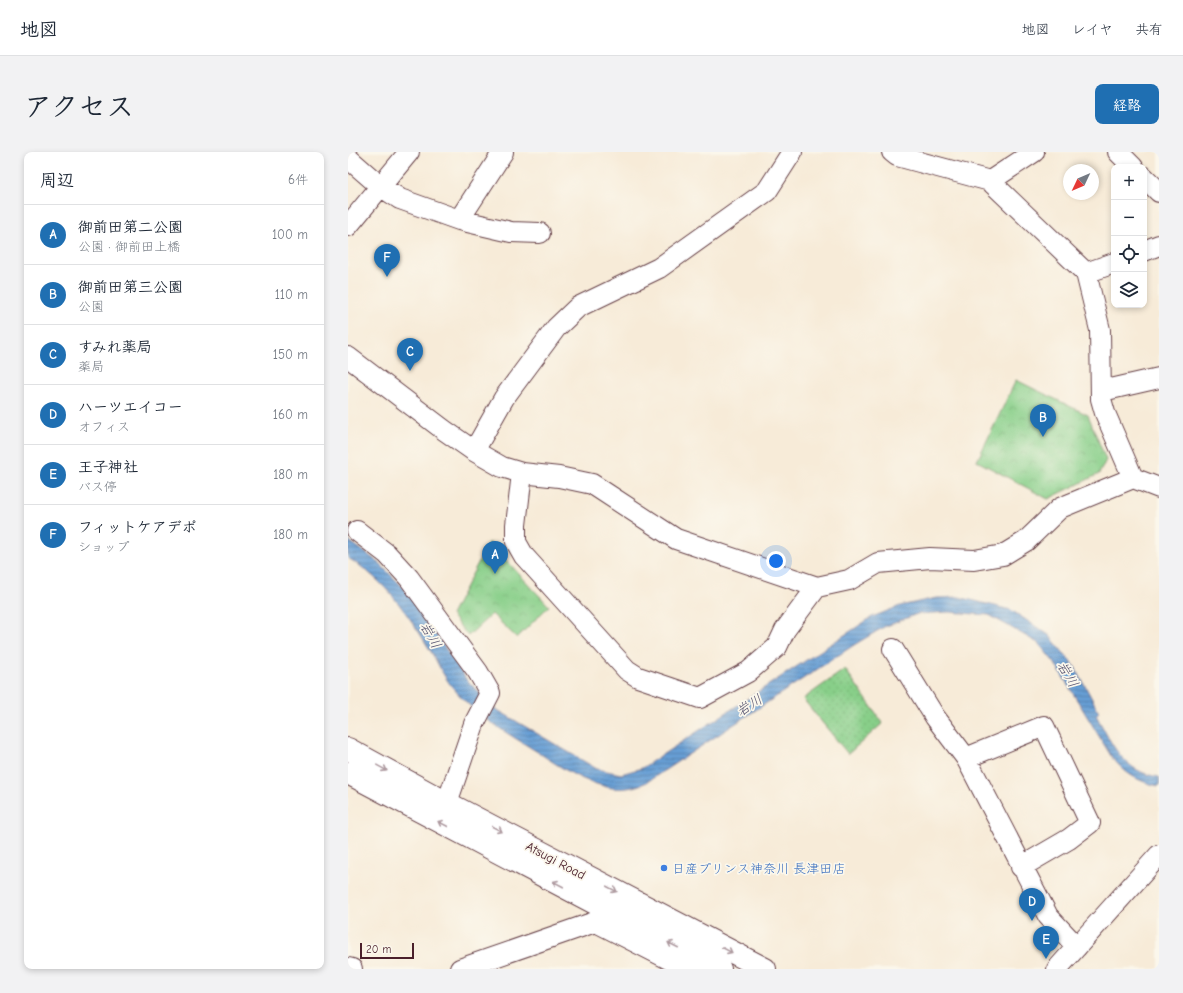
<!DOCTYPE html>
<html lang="ja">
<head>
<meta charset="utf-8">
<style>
	:root { --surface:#fff; --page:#f2f2f3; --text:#1f2937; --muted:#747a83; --line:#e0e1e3; --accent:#1f6fb2 }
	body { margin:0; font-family:"Comic Neue","Klee One",sans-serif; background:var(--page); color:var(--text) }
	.controls { position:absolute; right:12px; top:12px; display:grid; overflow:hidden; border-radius:8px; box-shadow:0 2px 6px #0003 }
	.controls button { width:36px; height:36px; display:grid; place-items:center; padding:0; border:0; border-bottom:1px solid var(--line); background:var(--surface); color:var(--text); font:20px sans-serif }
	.compass { position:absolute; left:715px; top:12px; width:36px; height:36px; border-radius:50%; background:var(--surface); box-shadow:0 2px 6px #0003; rotate:226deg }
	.scale { position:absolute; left:12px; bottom:10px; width:54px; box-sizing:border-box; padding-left:4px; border:2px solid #4a1f2b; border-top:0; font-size:11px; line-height:14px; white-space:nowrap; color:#4a1f2b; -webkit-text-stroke:3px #fbf7ec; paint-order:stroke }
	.you { position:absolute; left:428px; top:409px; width:14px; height:14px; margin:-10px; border:3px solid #fff; border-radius:50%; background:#1a73e8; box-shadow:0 0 0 6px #1a73e833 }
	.badge { display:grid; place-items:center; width:26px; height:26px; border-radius:50%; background:var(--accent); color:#fff; font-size:13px; font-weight:700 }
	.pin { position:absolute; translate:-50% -33px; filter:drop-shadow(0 1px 2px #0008) }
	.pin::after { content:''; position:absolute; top:21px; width:14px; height:12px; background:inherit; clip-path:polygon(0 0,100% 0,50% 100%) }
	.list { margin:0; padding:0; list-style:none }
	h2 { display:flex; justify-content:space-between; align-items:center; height:52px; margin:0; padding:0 16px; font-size:17px }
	h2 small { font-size:13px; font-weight:400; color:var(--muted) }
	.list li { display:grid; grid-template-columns:26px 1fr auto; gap:12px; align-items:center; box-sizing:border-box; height:60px; padding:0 16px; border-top:1px solid var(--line) }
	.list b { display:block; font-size:15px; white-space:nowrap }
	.list p { margin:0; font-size:13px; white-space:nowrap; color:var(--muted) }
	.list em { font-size:13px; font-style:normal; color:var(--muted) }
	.icon { flex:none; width:22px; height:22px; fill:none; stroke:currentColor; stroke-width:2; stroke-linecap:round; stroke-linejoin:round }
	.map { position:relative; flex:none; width:811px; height:817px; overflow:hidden; border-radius:8px }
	header { display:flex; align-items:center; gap:24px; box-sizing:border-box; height:56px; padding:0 20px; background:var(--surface); border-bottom:1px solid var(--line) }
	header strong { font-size:19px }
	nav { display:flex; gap:22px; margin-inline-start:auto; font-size:14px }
	.intro { display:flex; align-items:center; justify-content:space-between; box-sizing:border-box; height:96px; padding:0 24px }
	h1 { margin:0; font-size:28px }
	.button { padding:10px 18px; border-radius:8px; background:var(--accent); color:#fff; font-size:14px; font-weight:700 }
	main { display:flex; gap:24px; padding:0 24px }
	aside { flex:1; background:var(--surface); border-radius:8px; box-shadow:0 2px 6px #0003 }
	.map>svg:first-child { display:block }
	.grass { fill:url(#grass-dots); stroke:#69775a }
	.park { fill:url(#park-crowns); stroke:#69775a }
	.water { fill:url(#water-rules); stroke:#585e80 }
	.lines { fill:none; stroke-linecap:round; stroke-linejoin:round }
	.minor-casing { stroke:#643e45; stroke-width:22 }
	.highway-casing { stroke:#643e45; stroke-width:24 }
	.minor { stroke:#fff; stroke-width:20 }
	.highway { stroke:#fff; stroke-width:22 }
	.oneway { stroke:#ae9aa0 }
	.shop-dot { fill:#3f7fe0; stroke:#fbf7ec; stroke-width:1.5 }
	.labels { text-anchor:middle; stroke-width:3.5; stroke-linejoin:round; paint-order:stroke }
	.street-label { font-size:13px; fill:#4a1f2b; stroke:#fbf7ec }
	.shop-label { font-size:13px; fill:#366cbe; stroke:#fbf7ec; text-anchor:start }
	.water-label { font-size:14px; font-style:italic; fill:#55526f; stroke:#fbf7ec }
</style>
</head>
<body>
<header>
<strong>地図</strong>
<nav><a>地図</a><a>レイヤ</a><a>共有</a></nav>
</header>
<div class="intro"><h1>アクセス</h1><a class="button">経路</a></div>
<main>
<aside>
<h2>周辺<small>6件</small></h2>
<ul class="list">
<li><span class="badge">A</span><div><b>御前田第二公園</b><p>公園 · 御前田上橋</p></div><em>100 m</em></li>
<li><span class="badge">B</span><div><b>御前田第三公園</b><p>公園</p></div><em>110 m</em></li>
<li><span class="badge">C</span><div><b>すみれ薬局</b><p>薬局</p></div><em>150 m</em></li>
<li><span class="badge">D</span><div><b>ハーツエイコー</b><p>オフィス</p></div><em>160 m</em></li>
<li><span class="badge">E</span><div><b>王子神社</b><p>バス停</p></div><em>180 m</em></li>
<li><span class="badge">F</span><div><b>フィットケアデポ</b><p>ショップ</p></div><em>180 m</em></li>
</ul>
</aside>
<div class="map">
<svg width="811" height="817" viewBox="0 0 811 817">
	<defs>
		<pattern id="grass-dots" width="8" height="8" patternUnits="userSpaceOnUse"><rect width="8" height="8" fill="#88cf89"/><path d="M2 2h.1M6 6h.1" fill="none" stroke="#77b176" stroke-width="1.8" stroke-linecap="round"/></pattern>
		<pattern id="park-crowns" width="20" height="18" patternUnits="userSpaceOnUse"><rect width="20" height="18" fill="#88cf89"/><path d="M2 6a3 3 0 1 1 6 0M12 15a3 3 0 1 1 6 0" fill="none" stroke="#77b176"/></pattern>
		<pattern id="water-rules" width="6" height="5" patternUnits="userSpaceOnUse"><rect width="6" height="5" fill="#669ed4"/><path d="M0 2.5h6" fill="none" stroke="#5680ac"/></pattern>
	</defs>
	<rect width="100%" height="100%" fill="#fbf7ec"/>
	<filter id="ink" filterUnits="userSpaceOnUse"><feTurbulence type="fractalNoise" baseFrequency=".025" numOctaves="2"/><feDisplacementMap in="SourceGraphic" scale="8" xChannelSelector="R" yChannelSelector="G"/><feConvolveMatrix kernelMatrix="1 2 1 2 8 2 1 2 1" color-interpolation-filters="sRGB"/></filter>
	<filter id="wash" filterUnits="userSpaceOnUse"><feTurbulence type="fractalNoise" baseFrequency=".012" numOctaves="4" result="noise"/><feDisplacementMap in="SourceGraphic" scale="16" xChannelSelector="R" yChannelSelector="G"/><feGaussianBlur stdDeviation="0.9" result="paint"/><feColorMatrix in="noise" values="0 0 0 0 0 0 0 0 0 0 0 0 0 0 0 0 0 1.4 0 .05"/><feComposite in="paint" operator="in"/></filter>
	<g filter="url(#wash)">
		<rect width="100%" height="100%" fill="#f7ebd8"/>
		<path class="grass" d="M497,517L535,571L500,602L455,547Z"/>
		<path class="park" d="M668,228L740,263L758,308L751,322L700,347L629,309Z
			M141,390L201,454L169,486L144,462L120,484L103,463Z"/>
		<path class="water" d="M0,388L30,410L60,440L118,527L146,556L249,617L273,622L294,616L524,465L552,454L588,446L611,445L663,458L701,483L727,515L751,560L748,563C764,592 775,620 811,625V634C790,630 776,621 763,604L706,510L690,491L641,463L601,460L569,462L536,475L506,493L299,630C283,637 269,639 252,633C229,627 208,612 188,599C159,581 128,564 106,537C96,526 90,511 82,498C61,463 36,427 0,406Z"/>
	</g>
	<g filter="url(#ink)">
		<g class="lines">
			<defs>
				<path id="minor" d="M544,0L549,4L642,29L738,121L752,178L753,247L757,261L785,326
					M770,0L785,15
					M0,6L32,34L52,47L111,68L163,80L192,81
					M796,25L811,40
					M642,29L686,0
					M111,68L155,0
					M0,74L61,0
					M796,99L811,93
					M738,121L766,111
					M0,205L96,278L126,299L154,315L174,321L211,325L244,332L328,387L469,435L501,428L530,411L582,406L626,408L655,403L678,389L712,356L785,326L811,336
					M754,239L811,226
					M126,299L156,246L208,176L230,155L311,116L419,39L444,0
					M174,321L168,373V390L176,404L279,518L290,525L352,546L400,520L429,495L437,478L469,435
					M9,379L39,402L61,426L130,520L142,541L126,572L99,651
					M545,497L587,565L618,606
					M673,715L721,687L742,671L696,574L618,606L700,764L729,795
					M248,770L340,817
					M0,816L4,817
					M112,817L267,763
					M709,817L811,703"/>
				<path id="highway" d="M0,597L99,651L417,817
					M0,621L372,817"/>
			</defs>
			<use href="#minor" class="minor-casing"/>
			<use href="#highway" class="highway-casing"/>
			<use href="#minor" class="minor"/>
			<use href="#highway" class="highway"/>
		</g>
		<defs><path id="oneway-shaft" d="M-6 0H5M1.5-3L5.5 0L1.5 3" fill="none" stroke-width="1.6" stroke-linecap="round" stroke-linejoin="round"/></defs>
		<g class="oneway">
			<use href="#oneway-shaft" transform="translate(34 616) rotate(29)"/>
			<use href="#oneway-shaft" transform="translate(95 672) rotate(-152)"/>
			<use href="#oneway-shaft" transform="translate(149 677) rotate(28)"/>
			<use href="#oneway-shaft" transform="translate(210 732) rotate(-152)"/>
			<use href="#oneway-shaft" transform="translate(264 737) rotate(28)"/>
			<use href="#oneway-shaft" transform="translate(325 793) rotate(-153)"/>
			<use href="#oneway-shaft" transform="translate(379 798) rotate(28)"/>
		</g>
	</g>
	<circle class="shop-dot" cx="316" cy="716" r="4"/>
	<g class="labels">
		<g class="street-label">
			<text transform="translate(208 708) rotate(28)" y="5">Atsugi Road</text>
		</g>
		<g class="shop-label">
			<text x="324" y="721">日産プリンス神奈川 長津田店</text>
		</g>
		<g class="water-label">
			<text transform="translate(83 483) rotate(61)" y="5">岩川</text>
			<text transform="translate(720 522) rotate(60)" y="5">岩川</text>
			<text transform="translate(401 553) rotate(-33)" y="5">岩川</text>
		</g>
	</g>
</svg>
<div class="controls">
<button>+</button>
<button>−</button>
<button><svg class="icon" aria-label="locate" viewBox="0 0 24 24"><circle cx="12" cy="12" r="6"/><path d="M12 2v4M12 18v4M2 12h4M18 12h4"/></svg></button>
<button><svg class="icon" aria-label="layers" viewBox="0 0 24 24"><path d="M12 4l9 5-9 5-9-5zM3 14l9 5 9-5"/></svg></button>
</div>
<svg class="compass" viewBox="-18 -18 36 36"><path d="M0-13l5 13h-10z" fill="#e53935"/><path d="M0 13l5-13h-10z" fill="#747a83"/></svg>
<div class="scale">20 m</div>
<div class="you"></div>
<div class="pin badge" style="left:147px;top:422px">A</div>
<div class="pin badge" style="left:695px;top:285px">B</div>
<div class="pin badge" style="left:62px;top:219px">C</div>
<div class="pin badge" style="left:684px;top:769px">D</div>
<div class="pin badge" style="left:698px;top:807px">E</div>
<div class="pin badge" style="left:39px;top:125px">F</div>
</div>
</main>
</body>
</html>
